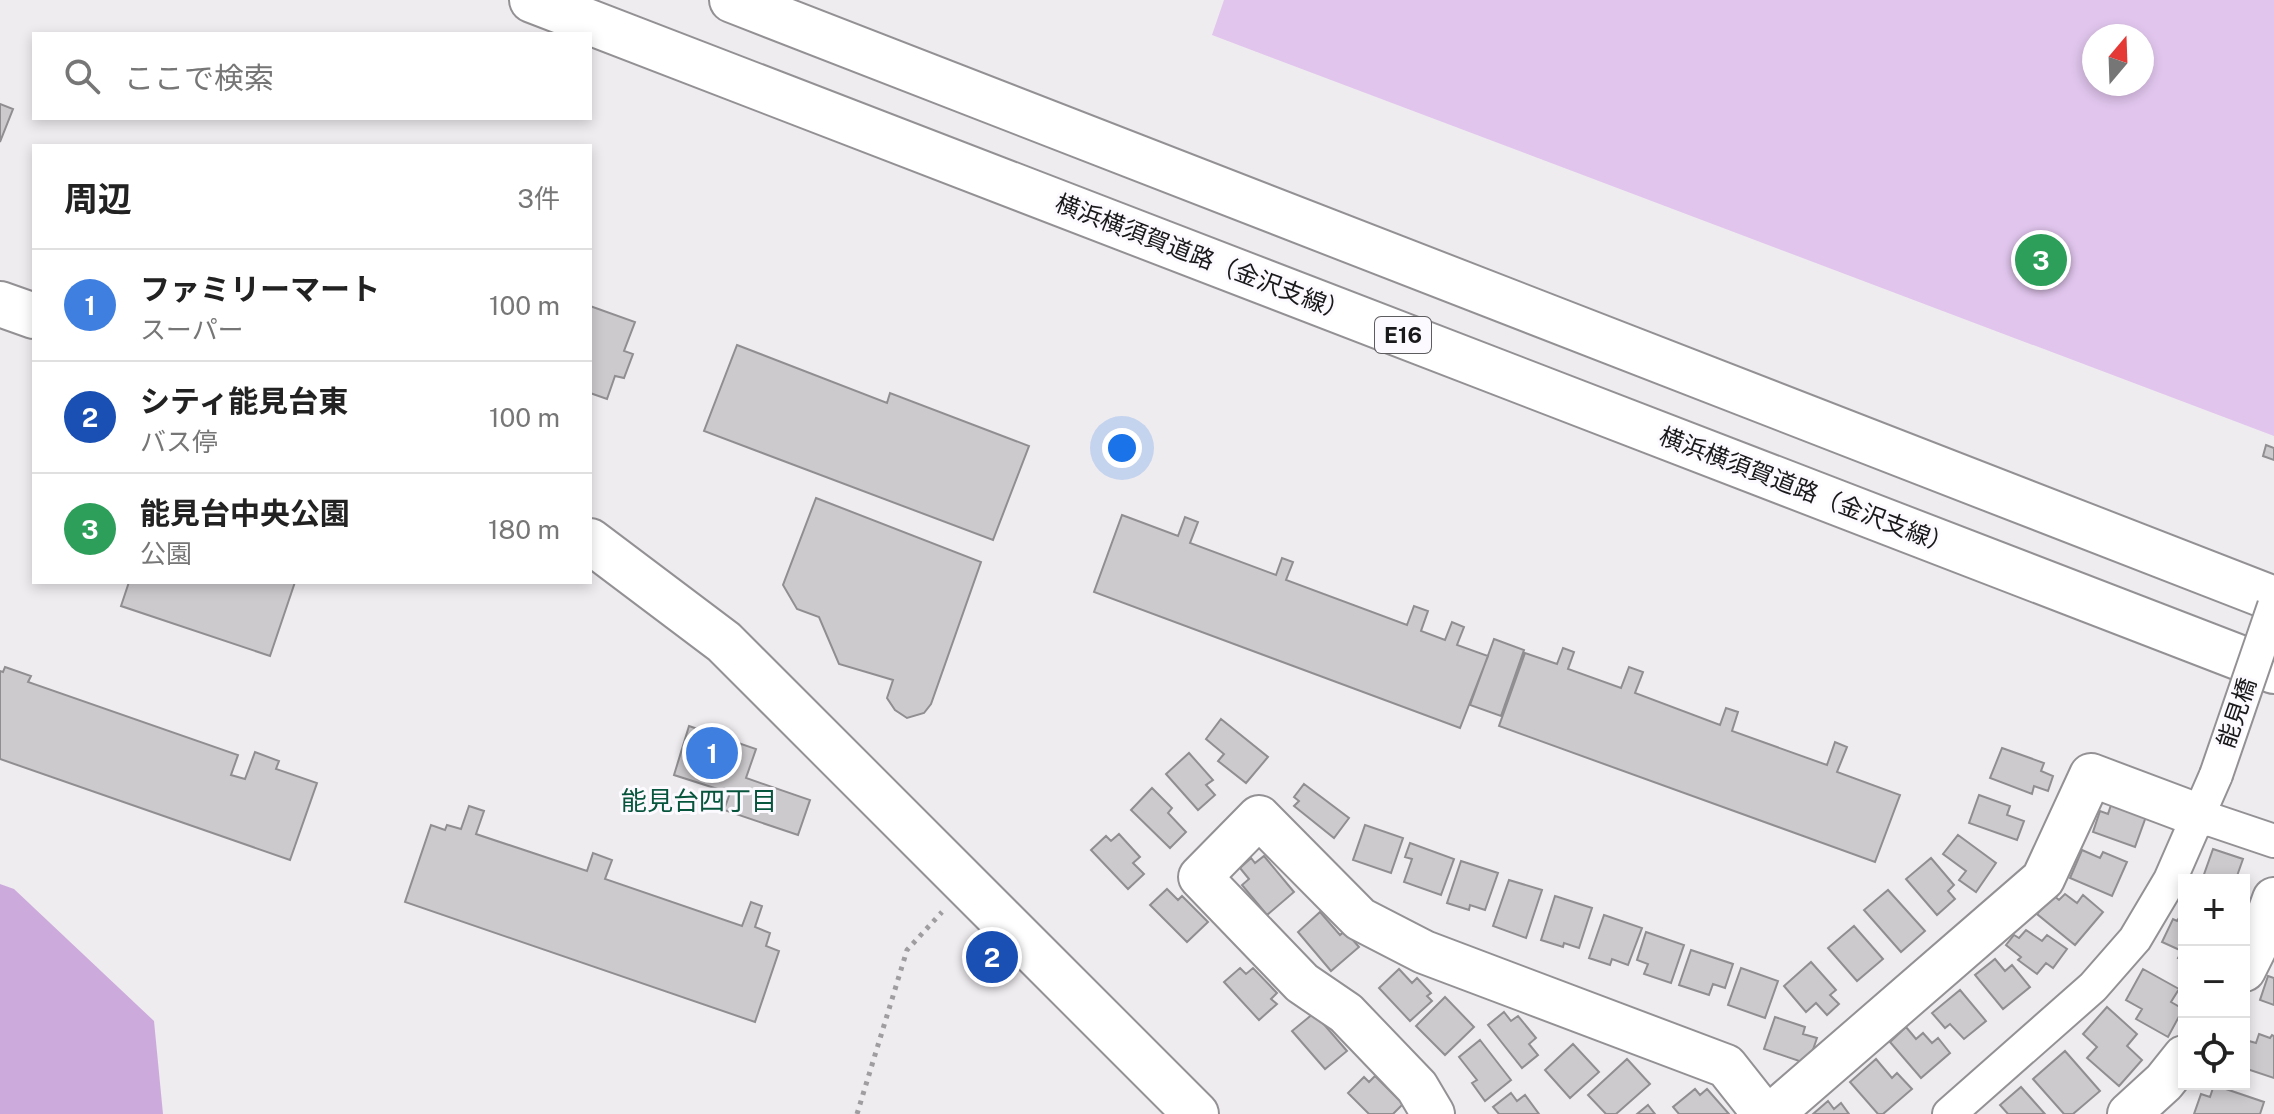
<!DOCTYPE html>
<html lang="ja">
<head>
<meta charset="utf-8">
<style>
	:root { --surface:#fff; --page:#f2f2f2; --text:#222; --muted:#767676; --line:#e0e0e0; --accent:#d93025 }
	body { margin:0; font-family:"Public Sans","Noto Sans JP",sans-serif; background:var(--page); color:var(--text) }
	.controls { position:absolute; right:24px; bottom:24px; display:grid; overflow:hidden; border-radius:0px; box-shadow:0 4px 12px #0003 }
	.controls button { width:72px; height:72px; display:grid; place-items:center; padding:0; border:0; border-bottom:2px solid var(--line); background:var(--surface); color:var(--text); font:40px sans-serif }
	.compass { position:absolute; left:2082px; top:24px; width:72px; height:72px; border-radius:50%; background:var(--surface); box-shadow:0 4px 12px #0003; rotate:19deg }
	.you { position:absolute; left:1122px; top:448px; width:28px; height:28px; margin:-20px; border:6px solid #fff; border-radius:50%; background:#1a73e8; box-shadow:0 0 0 12px #1a73e833 }
	.badge { display:grid; place-items:center; width:52px; height:52px; border-radius:50%; background:var(--accent); color:#fff; font-size:26px; font-weight:700 }
	.pin { position:absolute; translate:-50% -50%; border:4px solid #fff; box-shadow:0 2px 8px #0006 }
	.list { margin:0; padding:0; list-style:none }
	h2 { display:flex; justify-content:space-between; align-items:center; height:104px; margin:0; padding:0 32px; font-size:34px }
	h2 small { font-size:26px; font-weight:400; color:var(--muted) }
	.list li { display:grid; grid-template-columns:52px 1fr auto; gap:24px; align-items:center; box-sizing:border-box; height:112px; padding:0 32px; border-top:2px solid var(--line) }
	.list b { display:block; font-size:30px; white-space:nowrap }
	.list p { margin:0; font-size:26px; white-space:nowrap; color:var(--muted) }
	.list em { font-size:26px; font-style:normal; color:var(--muted) }
	.icon { flex:none; width:44px; height:44px; fill:none; stroke:currentColor; stroke-width:2; stroke-linecap:round; stroke-linejoin:round }
	.map { position:relative; flex:none; width:2274px; height:1114px; overflow:hidden }
	.search { position:absolute; background:var(--surface); box-shadow:0 4px 12px #0003; left:32px; top:32px; width:560px; height:88px; display:flex; align-items:center; gap:20px; box-sizing:border-box; padding:0 28px; border-radius:0px; color:var(--muted); font-size:30px }
	.panel { position:absolute; background:var(--surface); box-shadow:0 4px 12px #0003; left:32px; top:144px; width:560px; height:440px; border-radius:0px }
	.map>svg:first-child { display:block }
	.green { fill:#e1c5ed; fill-rule:evenodd }
	.forest { fill:#cdaadc }
	.building { fill:#cdcace; stroke:#908e91; stroke-width:2 }
	.lines { fill:none; stroke-linecap:round; stroke-linejoin:round }
	.pedestrian-casing { stroke:#949195; stroke-width:36 }
	.minor-casing { stroke:#949195; stroke-width:46 }
	.tertiary-casing { stroke:#949195; stroke-width:48 }
	.motorway-casing { stroke:#949195; stroke-width:48 }
	.path { stroke:#a09da1; stroke-width:5; stroke-dasharray:4 6; stroke-linecap:butt }
	.pedestrian { stroke:#fff; stroke-width:32 }
	.minor { stroke:#fff; stroke-width:42 }
	.tertiary { stroke:#fff; stroke-width:44 }
	.motorway { stroke:#fff; stroke-width:44 }
	.pedestrian-bridge-casing { stroke:#949195; stroke-width:36; stroke-linecap:butt }
	.pedestrian-bridge { stroke:#fff; stroke-width:32 }
	.labels { text-anchor:middle; stroke-width:6; stroke-linejoin:round; paint-order:stroke }
	.shield { fill:#fcfafe; stroke:#5d5c5e; stroke-width:2 }
	.shield-label { font-size:22px; font-weight:bold; fill:#19181a }
	.street-label { font-size:24px; fill:#19181a; stroke:#fcfafe }
	.neighbourhood-label { font-size:26px; fill:#07553d; stroke:#fcfafe }
</style>
</head>
<body>
<div class="map">
<svg width="2274" height="1114" viewBox="0 0 2274 1114">
	<rect width="100%" height="100%" fill="#efecf0"/>
	<path class="green" d="M1224,0H2274V436L1212,35ZM2142,36V84H2094V36Z"/>
	<path class="forest" d="M0,884L14,889L154,1021L163,1114H0Z"/>
	<path class="building" d="M0,104L13,109L0,142Z
		M590,306L635,322L624,351L633,354L624,378L615,376L607,399L590,393Z
		M737,345L887,403L890,393L1029,446L993,540L704,431Z
		M2266,445L2274,448V460L2263,456Z
		M816,498L981,562L931,704L924,713L907,718L895,710L887,698L893,680L839,664L819,617L797,609L783,585Z
		M1122,515L1178,536L1185,517L1198,522L1190,543L1276,575L1282,558L1293,562L1286,580L1407,625L1414,606L1428,611L1421,631L1445,640L1452,622L1464,627L1457,645L1488,656L1460,728L1094,592Z
		M129,582H295L270,656L121,606Z
		M1494,639L1524,650L1501,716L1470,705Z
		M1563,648L1574,652L1568,669L1621,688L1629,667L1643,672L1635,693L1720,725L1726,708L1738,712L1732,731L1827,765L1835,742L1847,747L1837,772L1900,795L1875,862L1499,726L1525,653L1557,664Z
		M5,667L31,676L28,682L238,755L231,775L245,779L255,752L279,761L276,769L317,783L290,860L0,759V671L3,672Z
		M1221,719L1268,757L1246,783L1218,761L1224,754L1206,739Z
		M689,726L756,749L746,778L810,800L798,835L724,810L730,793L674,775Z
		M2002,748L2044,763L2041,771L2053,776L2048,791L2034,786L2032,794L1990,778Z
		M1189,753L1213,780L1206,785L1215,795L1198,810L1166,774Z
		M1304,784L1349,818L1334,838L1294,806L1299,801L1294,797Z
		M1152,788L1172,808L1168,813L1186,832L1170,848L1131,810Z
		M1979,795L2010,806L2007,815L2024,821L2017,840L1969,823Z
		M2113,799L2148,811L2135,847L2093,832L2100,811L2108,814Z
		M469,806L484,811L476,834L587,871L593,853L612,860L605,879L742,926L751,902L762,906L755,927L770,933L766,946L779,951L755,1022L405,902L431,825L445,830L447,825L461,829Z
		M1365,825L1403,838L1391,873L1353,860Z
		M1119,834L1140,857L1133,863L1144,874L1128,889L1091,850L1106,836L1111,841Z
		M1958,835L1996,863L1976,892L1959,880L1966,871L1943,854Z
		M1410,843L1454,859L1441,895L1404,882L1412,859L1405,857Z
		M2213,849L2243,859L2237,876L2243,880H2202Z
		M2082,850L2100,858L2103,852L2127,862L2112,896L2070,878Z
		M1264,856L1294,892L1267,915L1242,885L1249,879L1240,868L1251,858L1255,863Z
		M1931,858L1954,885L1948,891L1955,899L1937,915L1906,879Z
		M1461,861L1498,873L1485,910L1470,905L1469,910L1447,903Z
		M1509,880L1542,890L1526,938L1493,926Z
		M1167,889L1178,900L1182,896L1208,922L1187,942L1150,905Z
		M1888,890L1925,931L1901,952L1864,910Z
		M2065,894L2077,903L2083,895L2103,912L2075,945L2037,914L2053,895L2059,900Z
		M1555,896L1592,908L1579,948L1564,943L1563,947L1541,940Z
		M2183,911L2184,912V961L2178,958L2182,951L2162,942L2173,919L2177,921Z
		M1320,912L1340,935L1345,931L1359,947L1331,971L1298,932Z
		M1604,915L1642,928L1628,965L1612,959L1610,965L1589,958Z
		M1854,926L1883,959L1857,981L1828,948Z
		M2026,930L2042,941L2047,935L2067,949L2053,968L2046,963L2037,974L2018,960L2021,957L2006,945L2014,935L2019,938Z
		M1646,932L1684,945L1671,983L1644,974L1648,964L1637,960Z
		M1691,950L1733,964L1725,988L1713,984L1709,995L1679,985Z
		M1995,959L2005,971L2012,965L2030,987L2003,1009L1975,975Z
		M1811,962L1836,990L1830,995L1839,1004L1827,1015L1816,1003L1806,1012L1784,986Z
		M1240,968L1246,974L1253,968L1277,993L1271,999L1277,1004L1259,1020L1224,982Z
		M1741,968L1778,981L1765,1018L1728,1005Z
		M1399,969L1412,983L1417,978L1431,993L1427,996L1432,1001L1410,1021L1379,988Z
		M2143,969L2179,989L2171,1002L2183,1009L2168,1037L2136,1019L2142,1009L2126,1000Z
		M2268,976L2274,978V1005L2260,1000Z
		M1960,990L1986,1021L1964,1039L1950,1024L1945,1028L1932,1013Z
		M1445,997L1474,1027L1445,1055L1416,1026Z
		M2107,1007L2137,1034L2127,1046L2142,1060L2119,1086L2087,1058L2097,1047L2083,1034Z
		M1504,1012L1511,1021L1518,1016L1536,1038L1529,1044L1538,1055L1522,1068L1488,1025Z
		M1314,1013L1347,1051L1325,1069L1292,1031Z
		M1775,1017L1805,1027L1803,1034L1817,1038L1808,1064L1764,1049Z
		M1906,1027L1916,1039L1923,1033L1932,1043L1938,1038L1950,1053L1921,1078L1890,1042Z
		M2259,1034L2270,1038L2272,1035L2274,1036V1078L2244,1068V1045L2247,1046L2249,1041L2256,1043Z
		M1480,1040L1511,1080L1485,1101L1472,1083L1477,1080L1459,1057Z
		M1573,1044L1599,1072L1570,1098L1545,1070Z
		M2065,1051L2100,1091L2073,1114H2064L2033,1079Z
		M1627,1059L1650,1084L1616,1114H1606L1588,1095Z
		M1876,1059L1892,1078L1897,1073L1912,1089L1883,1114H1878L1850,1082Z
		M1375,1076L1403,1104L1393,1114H1369L1348,1093L1364,1077L1369,1082Z
		M2214,1085L2264,1102L2260,1114H2194L2201,1094L2210,1097Z
		M2021,1087L2045,1114H2008L2000,1105Z
		M1695,1089L1700,1095L1707,1089L1729,1114H1679L1673,1107Z
		M1511,1093L1517,1101L1525,1095L1539,1114H1499L1493,1107Z
		M1828,1101L1834,1109L1841,1103L1849,1114H1813Z
		M1648,1105L1655,1114H1637Z"/>
	<g class="lines">
		<defs>
			<path id="pedestrian" d="M2200,816L2274,841
				M1949,1114L2093,987L2135,939L2170,880L2216,775"/>
			<path id="minor" d="M2244,970L2260,938L2274,899
				M1433,1114L1417,1087L1346,1013L1302,983L1200,877L1259,817L1360,919L1424,952L1726,1066L1764,1114
				M1772,1114L2043,879L2091,775L2200,816
				M2129,1114L2164,1082L2184,1057"/>
			<path id="tertiary" d="M0,304L34,316
				M590,541L724,642L1196,1114"/>
			<path id="motorway" d="M532,0L2274,671
				M732,0L2274,599"/>
		</defs>
		<use href="#pedestrian" class="pedestrian-casing"/>
		<use href="#minor" class="minor-casing"/>
		<use href="#tertiary" class="tertiary-casing"/>
		<use href="#motorway" class="motorway-casing"/>
		<path class="path" d="M857,1114L907,950L942,912"/>
		<use href="#pedestrian" class="pedestrian"/>
		<use href="#minor" class="minor"/>
		<use href="#tertiary" class="tertiary"/>
		<use href="#motorway" class="motorway"/>
		<defs>
			<path id="pedestrian-bridge" d="M2216,775L2274,606"/>
		</defs>
		<use href="#pedestrian-bridge" class="pedestrian-bridge-casing"/>
		<use href="#pedestrian-bridge" class="pedestrian-bridge"/>
	</g>
	<g class="labels">
		<rect class="shield" x="1375" y="317" width="56" height="36" rx="6"/>
		<g class="shield-label">
			<text x="1403" y="343">E16</text>
		</g>
		<g class="street-label">
			<text transform="translate(1202 258) rotate(21)" y="8">横浜横須賀道路（金沢支線）</text>
			<text transform="translate(1806 491) rotate(21)" y="8">横浜横須賀道路（金沢支線）</text>
			<text transform="translate(2237 713) rotate(-71)" y="8">能見橋</text>
		</g>
		<g class="neighbourhood-label">
			<text x="699" y="810">能見台四丁目</text>
		</g>
	</g>
</svg>
<div class="controls">
<button>+</button>
<button>−</button>
<button><svg class="icon" aria-label="locate" viewBox="0 0 24 24"><circle cx="12" cy="12" r="6"/><path d="M12 2v4M12 18v4M2 12h4M18 12h4"/></svg></button>
</div>
<svg class="compass" viewBox="-18 -18 36 36"><path d="M0-13l5 13h-10z" fill="#e53935"/><path d="M0 13l5-13h-10z" fill="#767676"/></svg>
<div class="you"></div>
<div class="pin badge" style="left:712px;top:753px;background:#3f7fe0">1</div>
<div class="pin badge" style="left:992px;top:957px;background:#1a4fb4">2</div>
<div class="pin badge" style="left:2041px;top:260px;background:#2e9e5b">3</div>
<div class="search"><svg class="icon" aria-label="search" viewBox="0 0 24 24"><circle cx="10" cy="10" r="6"/><path d="M15 15l6 6"/></svg>ここで検索</div>
<section class="panel">
<h2>周辺<small>3件</small></h2>
<ul class="list">
<li><span class="badge" style="background:#3f7fe0">1</span><div><b>ファミリーマート</b><p>スーパー</p></div><em>100 m</em></li>
<li><span class="badge" style="background:#1a4fb4">2</span><div><b>シティ能見台東</b><p>バス停</p></div><em>100 m</em></li>
<li><span class="badge" style="background:#2e9e5b">3</span><div><b>能見台中央公園</b><p>公園</p></div><em>180 m</em></li>
</ul>
</section>
</div>
</body>
</html>
